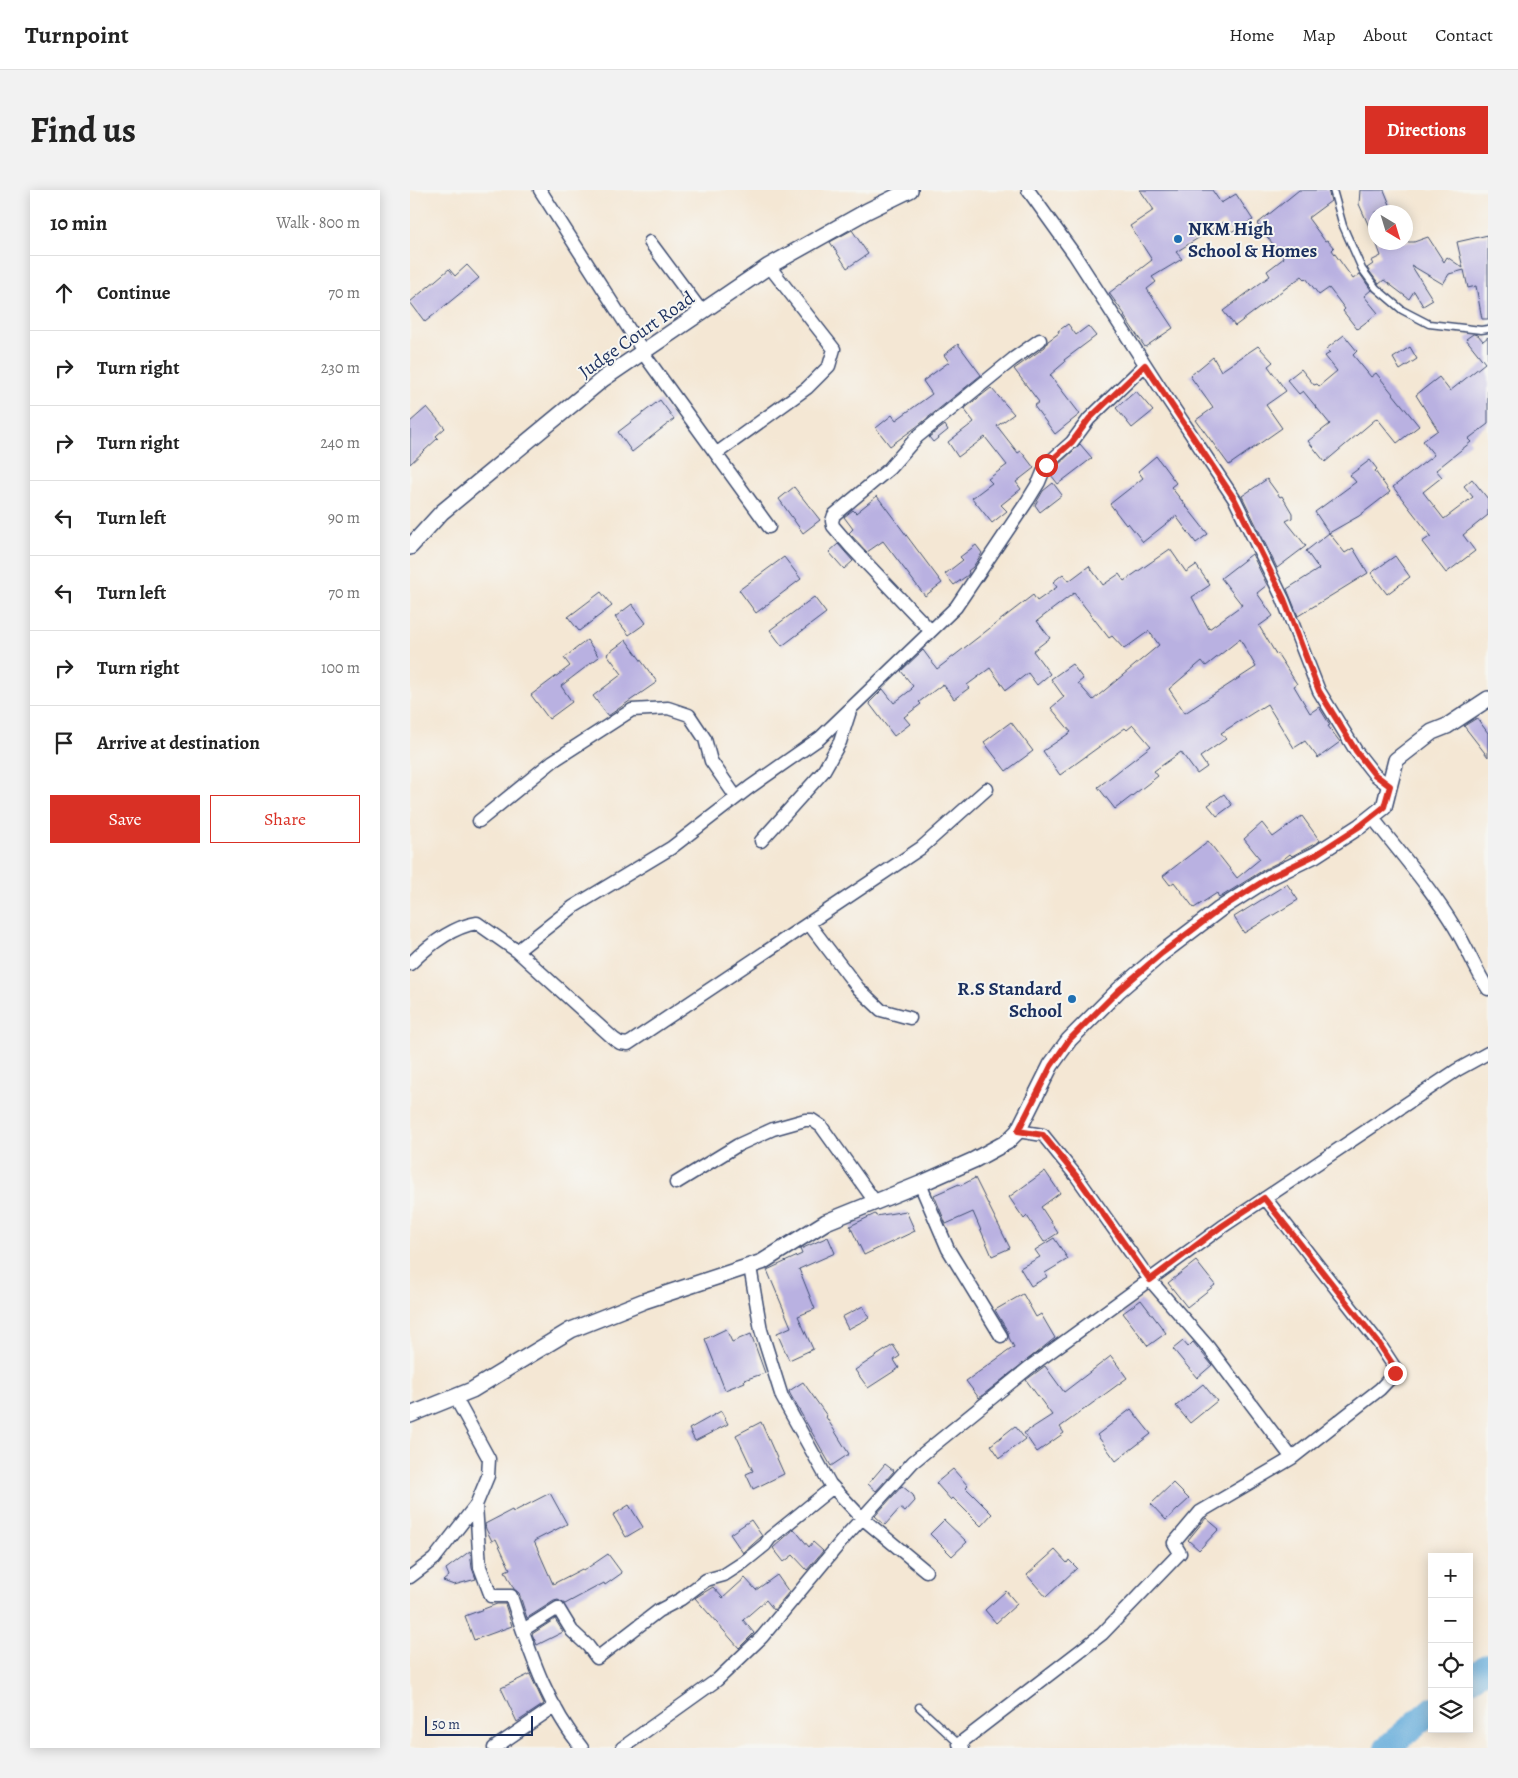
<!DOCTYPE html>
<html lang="en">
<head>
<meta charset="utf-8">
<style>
	:root { --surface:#fff; --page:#f2f2f2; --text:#222; --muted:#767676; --line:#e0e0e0; --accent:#d93025 }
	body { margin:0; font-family:Alegreya,serif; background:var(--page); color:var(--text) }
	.controls { position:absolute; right:15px; bottom:15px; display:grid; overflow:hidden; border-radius:0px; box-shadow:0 2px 12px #0003 }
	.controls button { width:45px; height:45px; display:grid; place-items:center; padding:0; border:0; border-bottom:1px solid var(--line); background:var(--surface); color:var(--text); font:25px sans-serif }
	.compass { position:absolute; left:958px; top:15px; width:45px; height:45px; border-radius:50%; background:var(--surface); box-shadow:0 2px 12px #0003; rotate:142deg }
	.scale { position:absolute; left:15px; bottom:12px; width:108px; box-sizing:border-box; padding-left:5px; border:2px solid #1b2f5e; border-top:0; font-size:14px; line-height:18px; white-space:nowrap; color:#1b2f5e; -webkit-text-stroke:4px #f6f6f2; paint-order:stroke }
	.stop { position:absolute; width:15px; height:15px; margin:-11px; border:4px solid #d93025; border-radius:50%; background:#fff }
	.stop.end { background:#d93025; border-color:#fff; box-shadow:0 1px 5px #0008 }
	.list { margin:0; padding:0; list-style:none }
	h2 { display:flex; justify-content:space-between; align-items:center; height:65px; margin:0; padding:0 20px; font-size:21px }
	h2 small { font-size:16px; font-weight:400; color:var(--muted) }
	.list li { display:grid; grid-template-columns:32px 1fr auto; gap:15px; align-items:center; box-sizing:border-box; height:75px; padding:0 20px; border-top:1px solid var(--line) }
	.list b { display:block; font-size:19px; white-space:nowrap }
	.list em { font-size:16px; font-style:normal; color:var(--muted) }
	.actions { display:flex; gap:10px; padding:15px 20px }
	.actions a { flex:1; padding:11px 0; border:1px solid var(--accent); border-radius:0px; text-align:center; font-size:18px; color:var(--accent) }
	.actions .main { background:var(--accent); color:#fff }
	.icon { flex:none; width:28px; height:28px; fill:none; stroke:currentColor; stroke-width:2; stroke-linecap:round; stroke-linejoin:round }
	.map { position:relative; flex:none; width:1078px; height:1558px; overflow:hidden; border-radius:0px }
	header { display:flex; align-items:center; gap:30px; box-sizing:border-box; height:70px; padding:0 25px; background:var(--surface); border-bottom:1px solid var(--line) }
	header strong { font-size:24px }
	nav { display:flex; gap:28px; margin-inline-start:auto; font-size:18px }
	.intro { display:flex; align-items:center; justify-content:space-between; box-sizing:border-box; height:120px; padding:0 30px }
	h1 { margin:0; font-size:35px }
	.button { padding:12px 22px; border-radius:0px; background:var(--accent); color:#fff; font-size:18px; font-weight:700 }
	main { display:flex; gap:30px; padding:0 30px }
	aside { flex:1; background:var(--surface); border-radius:0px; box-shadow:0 2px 12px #0003 }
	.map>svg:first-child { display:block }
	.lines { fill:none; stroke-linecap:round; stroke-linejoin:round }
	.river { stroke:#63abda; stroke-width:26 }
	.building { fill:#b9b1e1; fill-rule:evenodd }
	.service-casing { stroke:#3c4b70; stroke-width:9 }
	.minor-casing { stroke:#3c4b70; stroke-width:15 }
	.tertiary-casing { stroke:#3c4b70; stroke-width:18 }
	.service { stroke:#fff; stroke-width:6 }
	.minor { stroke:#fff; stroke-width:12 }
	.tertiary { stroke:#fff; stroke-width:15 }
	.route { stroke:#d93025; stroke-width:6 }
	.poi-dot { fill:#1f6fb2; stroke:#f6f6f2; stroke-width:2 }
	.labels { text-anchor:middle; stroke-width:4; stroke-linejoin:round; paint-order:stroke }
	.poi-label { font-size:19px; font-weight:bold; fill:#1b2f5e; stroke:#f6f6f2; text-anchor:start }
	.street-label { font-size:19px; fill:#1b2f5e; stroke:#f6f6f2 }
</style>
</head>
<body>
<header>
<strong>Turnpoint</strong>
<nav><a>Home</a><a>Map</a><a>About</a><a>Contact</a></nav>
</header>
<div class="intro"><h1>Find us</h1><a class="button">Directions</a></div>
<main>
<aside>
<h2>10 min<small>Walk · 800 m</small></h2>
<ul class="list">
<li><svg class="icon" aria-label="ahead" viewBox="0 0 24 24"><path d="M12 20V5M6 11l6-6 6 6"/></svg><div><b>Continue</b></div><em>70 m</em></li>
<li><svg class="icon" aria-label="right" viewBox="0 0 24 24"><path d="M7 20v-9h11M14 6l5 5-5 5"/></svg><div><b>Turn right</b></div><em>230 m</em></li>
<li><svg class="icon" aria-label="right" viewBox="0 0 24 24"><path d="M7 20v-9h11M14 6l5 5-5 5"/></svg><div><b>Turn right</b></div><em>240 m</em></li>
<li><svg class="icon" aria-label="left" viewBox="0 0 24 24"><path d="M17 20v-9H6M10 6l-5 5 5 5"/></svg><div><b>Turn left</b></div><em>90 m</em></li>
<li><svg class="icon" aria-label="left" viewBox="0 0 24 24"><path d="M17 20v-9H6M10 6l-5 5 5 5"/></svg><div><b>Turn left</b></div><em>70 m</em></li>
<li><svg class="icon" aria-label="right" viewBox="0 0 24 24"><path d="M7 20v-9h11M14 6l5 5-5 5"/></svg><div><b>Turn right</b></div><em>100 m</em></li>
<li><svg class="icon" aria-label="arrive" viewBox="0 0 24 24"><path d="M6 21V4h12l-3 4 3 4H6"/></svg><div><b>Arrive at destination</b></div></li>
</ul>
<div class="actions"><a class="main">Save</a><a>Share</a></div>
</aside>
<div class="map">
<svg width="1078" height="1558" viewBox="0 0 1078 1558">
	<rect width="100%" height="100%" fill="#f6f6f2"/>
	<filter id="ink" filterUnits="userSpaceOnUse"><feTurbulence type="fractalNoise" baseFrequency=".02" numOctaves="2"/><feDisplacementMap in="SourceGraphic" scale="10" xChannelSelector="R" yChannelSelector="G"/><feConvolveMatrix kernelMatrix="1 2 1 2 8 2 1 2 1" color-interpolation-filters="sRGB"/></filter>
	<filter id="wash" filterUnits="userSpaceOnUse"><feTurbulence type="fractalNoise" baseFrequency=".0096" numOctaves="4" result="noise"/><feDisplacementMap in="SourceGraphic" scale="20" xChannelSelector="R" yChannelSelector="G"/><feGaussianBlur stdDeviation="1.12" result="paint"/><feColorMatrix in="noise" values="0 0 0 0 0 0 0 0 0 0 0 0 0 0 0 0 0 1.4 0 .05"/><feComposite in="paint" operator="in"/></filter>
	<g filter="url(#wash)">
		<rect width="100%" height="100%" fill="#f4e7d4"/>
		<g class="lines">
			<path class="river" d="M1059,1490L1078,1476
				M977,1558L1022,1520"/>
		</g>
		<g id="blocks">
			<path class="building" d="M730,0H802L811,13L826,4L843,30L821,42L814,32L766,62L772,69L742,87L746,92L737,99L763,138L735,157L714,126L715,125L699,103L742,70L720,36L744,20Z
				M889,0H918L921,11L898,28L915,51L917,50L924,58L922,60L943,89L950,84L961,100L954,106L968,123L947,139L933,121L935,119L919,98L909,105L896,88L895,89L892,86L825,136L813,121L860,86L857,81L874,68L847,34Z
				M950,0H974L983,22H966V52L949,14Z
				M442,40L458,64L437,78L420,52Z
				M1078,45V129H1072L1066,96L1058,98L1054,80L1039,84L1033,94L1001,75L1023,110L1013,116L1004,101L999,109L974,90L969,94L957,78L963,74L961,71L971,66L966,52H1004L1018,47L1034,72L1037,67L1053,78L1047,52Z
				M57,75L69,88L15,132L0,112L39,79L45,86Z
				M658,134L666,145L678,136L686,146L654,170L655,172L640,185L670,224L645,244L624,216L629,212L604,179L635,157L638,151L649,143L648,141Z
				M1063,144L1068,145L1073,151L1078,147V234L1058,249L1061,252L1026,280L1032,287L1013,302L1034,329L1063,307L1054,296L1062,289L1078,309V325L1053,345L1065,361L1036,383L1012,352L1021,346L983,297L1024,265L1013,251L1028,240L1006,205L1029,187L1040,201L1075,173L1056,149Z
				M934,145L947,161L943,165L961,187L966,183L1009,236L987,253L967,228L915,272L898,251L920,234L893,201L889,204L877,190L891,179L904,195L907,194L909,196L927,181L915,166L920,163L916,159Z
				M548,154L571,185L509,235L480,256L466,238L482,225L486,230L522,204L513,191L539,172L534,165Z
				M848,156L863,172L858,176L876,201L856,215L872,238L819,275L786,230L803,218L780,186L803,167L811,181Z
				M1000,157L1007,169L990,180L983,168Z
				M581,198L604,224L587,236L608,263L611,261L624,278L606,292L611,299L591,315L597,321L582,333L562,308L582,293L578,289L597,275L575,247L548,267L538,252L564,232L554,219Z
				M726,201L743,221L722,238L706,218Z
				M250,210L264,229L222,262L208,242Z
				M17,217L35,238L26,246L28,248L0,274V232Z
				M535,235L538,240L523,252L519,247Z
				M670,254L682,268L648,294L641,285L643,280Z
				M746,266L766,293L761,297L798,344L786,353L766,326L733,352L718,333L716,335L700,314L733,288L728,281Z
				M960,270L967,279L965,281L980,302L949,326L919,343L935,363L943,358L958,383L888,426L877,399L909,379L896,361L919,343L905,322L946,292L940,285Z
				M857,289L870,307L872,306L882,323V328L876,331L896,356L867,378L832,306Z
				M643,293L652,305L630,322L625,315L633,301Z
				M384,297L410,330L393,343L369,309Z
				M467,306L532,393L515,406L473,351L457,362L439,343L443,339L434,327L443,320L446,323Z
				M428,354L443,371L434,379L419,362Z
				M566,355L572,363L563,377L558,381L559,382L558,385L544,395L535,384L553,370L550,367Z
				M760,359L776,382L786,375L800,395L782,407L799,439L832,415L811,388L842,364L857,395L847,403L863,426L849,436L866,464L867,463L887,494L884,496L900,523L909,517L920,535L918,536L930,552L908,568L895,551L884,558L857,514L811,543L816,549L790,567L797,577L787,584L771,562L744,581L748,586L705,619L688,597L741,556L723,535L717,540L715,538L650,585L633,561L661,542L641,518L654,507L641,489L662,474L673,489L668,493L683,510L749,455L739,441L714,459L702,446L699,448L664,403L627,431L640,448L623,461L640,484L627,495L618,483L596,500L580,478L557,495L559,498L544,509L533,494L509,512L511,514L494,527L500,534L484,546L459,513L473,499L484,513L502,499L501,498L503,496L491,481L513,460L527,479L623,405L627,411L647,397L643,392L653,384L659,391L679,376L693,395L709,384L714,391ZM830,449L846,477L775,523L759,499L792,471L796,476Z
				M985,366L1000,387L977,404L961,383Z
				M374,367L391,389L346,423L329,400Z
				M191,402L202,416L169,441L158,427Z
				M404,407L416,423L372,456L360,440Z
				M222,414L236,433L219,445L205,427Z
				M177,450L189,467L151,496L162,512L139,529L121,505L160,476L154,468Z
				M216,450L247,492L198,526L183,506L212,484L197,464Z
				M1067,528L1078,543V567L1054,536Z
				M601,532L623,561L596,581L574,552Z
				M814,604L822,615L807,626L798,615Z
				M892,626L910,651L882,666L880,664L871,671L855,679L809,708L807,703L784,718L764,692L760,695L753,686L798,651L827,688L850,669L834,649L852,633L863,647Z
				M877,694L888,710L834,743L824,727Z
				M635,981L650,1003L631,1017L648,1043L634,1052L617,1026L614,1029L599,1007Z
				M565,988L600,1058L582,1066L563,1022L536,1034L524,1005L549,994L550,996Z
				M496,1021L505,1041L454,1065L440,1036L465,1024L466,1026Z
				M418,1047L425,1063L389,1079L405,1119L388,1126L403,1159L379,1170L367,1143L381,1137L357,1080L392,1064L390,1059L393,1058Z
				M644,1048L658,1069L635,1083L637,1087L621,1096L610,1078L630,1067L625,1060Z
				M786,1071L805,1095L777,1117L758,1093Z
				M613,1104L626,1127L631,1124L645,1148L569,1208L556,1191L604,1157L599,1148L598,1142L585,1120Z
				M731,1110L756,1143L738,1156L713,1123Z
				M453,1116L459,1128L438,1139L432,1127Z
				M316,1139L322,1152L341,1144L355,1183L334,1190L335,1192L315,1200L295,1149Z
				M773,1151L778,1157L783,1152L802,1175L787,1188L763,1159Z
				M483,1155L490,1166L484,1170L489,1178L458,1198L445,1180Z
				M701,1166L717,1188L650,1237L654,1243L627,1262L614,1243L642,1225L616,1190L635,1176L654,1202Z
				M393,1192L417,1226L416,1227L439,1264L421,1276L380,1204L379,1201Z
				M793,1194L807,1211L780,1233L766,1216Z
				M721,1219L741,1244L706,1271L687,1245Z
				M311,1221L318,1234L285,1251L279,1239Z
				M351,1232L374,1284L343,1299L336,1284L343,1281L326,1245Z
				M605,1236L615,1249L590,1268L581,1255Z
				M475,1274L484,1281L466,1301L458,1294Z
				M543,1279L558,1296L556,1298L582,1324L571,1336L543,1308L541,1310L526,1293Z
				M763,1293L779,1309L756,1330L741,1314Z
				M492,1296L503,1305L505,1311L495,1322L490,1318L475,1335L465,1326Z
				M140,1303L157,1334L124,1351L143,1394L172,1379L173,1381L198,1364L212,1383L195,1395L194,1393L155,1414L148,1410L144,1411L117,1428L109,1403L104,1399L95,1381L100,1379L86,1349L82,1351L76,1339L75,1334L102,1320L103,1322Z
				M219,1315L233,1337L216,1347L203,1325Z
				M796,1328L809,1339L789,1360L778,1350Z
				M341,1330L352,1346L333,1363L320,1344Z
				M534,1330L557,1352L542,1366L520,1344Z
				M384,1339L399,1357L403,1352L413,1361L397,1380L383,1365L374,1372L363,1358Z
				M645,1360L657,1373L659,1370L667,1378L636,1407L617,1385Z
				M60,1361L62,1378L66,1389L44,1395L33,1391L39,1386L36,1379Z
				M367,1385L379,1402L364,1420L356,1410L333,1430L344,1443L329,1458L285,1408L303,1397L313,1408L335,1388L346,1400Z
				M596,1401L607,1414L586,1433L575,1420Z
				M87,1414H95L102,1436L64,1450L55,1426Z
				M145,1429L153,1442L127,1455L122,1444Z
				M120,1484L134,1514L107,1532L91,1498Z"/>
		</g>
	</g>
	<g filter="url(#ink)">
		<use href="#blocks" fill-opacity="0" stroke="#3c4b70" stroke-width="1"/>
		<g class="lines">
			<defs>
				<path id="service" d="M923,0L933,36L952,79L966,98L992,120L1019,134L1071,140L1078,139
					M509,1517L549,1554"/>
				<path id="minor" d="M130,0L233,161V163L359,337
					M618,0L664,64L749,196L825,310L873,409L909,501L946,561L964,584L979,596
					M240,52L292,122
					M307,263L397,198L419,176L424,159L359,76
					M520,440L441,357L423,336L422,331L424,325L479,279L507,247L603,169L630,150
					M962,627C990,663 1021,698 1045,738C1057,757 1065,779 1078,799
					M69,631L143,571L222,520L258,518L279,525L295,549L301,571L326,607
					M351,651L413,582L430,552L440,521
					M399,734L448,798L471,820L500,828
					M107,761L163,717L261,658L340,597L410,548L546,417L618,310L629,292L636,275L662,252L679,229L735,175
					M0,774C18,756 41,737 67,733L107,761L204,849L210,853L218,854L511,658L577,599
					M608,941L633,945L667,987L740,1090L799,1158L882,1268
					M266,993L328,955L363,939L395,930H402L411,936L466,1013
					M510,994L538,1059L591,1146
					M340,1077L351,1140L372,1207L420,1294L452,1328L516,1381
					M66,1315L70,1377L81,1406H101C119,1459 136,1515 172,1558
					M0,1387L24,1369L66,1315L78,1286L79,1269L45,1207
					M113,1440L148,1418L162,1441L178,1456L187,1468L248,1421L271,1409L296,1390L314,1385L334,1372L355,1355L360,1348L423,1297
					M84,1558L145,1516
					M212,1558L307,1490L352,1447L435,1347L503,1272L621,1176L812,1037L1047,880L1078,863
					M553,1558L549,1554L692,1444L770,1363L764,1353L790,1322L882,1268L970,1199L985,1183V1178L968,1152L855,1008"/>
				<path id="tertiary" d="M0,357L32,322L193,189L359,76L457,21L500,0
					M0,1225L62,1200L161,1140L234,1111L352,1072L416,1032L510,994L564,970L597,952L608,941L641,875L659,850L709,800L752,763L810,719L860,687L905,665L950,636L974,617L986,570L1022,542L1037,536L1078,509"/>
			</defs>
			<use href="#service" class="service-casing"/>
			<use href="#minor" class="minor-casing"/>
			<use href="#tertiary" class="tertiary-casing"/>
			<use href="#service" class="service"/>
			<use href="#minor" class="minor"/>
			<use href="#tertiary" class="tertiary"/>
		</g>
	</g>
	<g class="lines" filter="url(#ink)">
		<path class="route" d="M636,275L662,252L679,229L735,175L825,310L874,409L909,501L946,561L964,584L980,596L974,617L950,636L905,665L860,687L810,719L752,763L709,800L659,850L641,876L608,941L633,945L667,987L740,1090L812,1036L854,1008L968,1152L985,1178V1183"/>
	</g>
	<g class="poi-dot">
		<circle cx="768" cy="49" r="5"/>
		<circle cx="662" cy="809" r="5"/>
	</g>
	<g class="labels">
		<g class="poi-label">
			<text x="778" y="45">NKM High<tspan x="778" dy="22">School &amp; Homes</tspan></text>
			<text x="652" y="805" text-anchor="end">R.S Standard<tspan x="652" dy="22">School</tspan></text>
		</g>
		<g class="street-label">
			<text transform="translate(226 144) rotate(-35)" y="7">Judge Court Road</text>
		</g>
	</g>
</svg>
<div class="controls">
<button>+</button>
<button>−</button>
<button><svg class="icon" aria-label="locate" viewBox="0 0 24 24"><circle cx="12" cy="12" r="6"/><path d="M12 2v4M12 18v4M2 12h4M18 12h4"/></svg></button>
<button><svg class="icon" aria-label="layers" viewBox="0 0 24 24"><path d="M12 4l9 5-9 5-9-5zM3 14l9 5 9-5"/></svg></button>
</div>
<svg class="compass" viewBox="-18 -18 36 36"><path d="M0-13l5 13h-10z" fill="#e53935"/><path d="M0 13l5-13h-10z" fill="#767676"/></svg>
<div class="scale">50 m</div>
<div class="stop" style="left:636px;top:275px"></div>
<div class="stop end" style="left:985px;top:1183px"></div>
</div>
</main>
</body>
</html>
